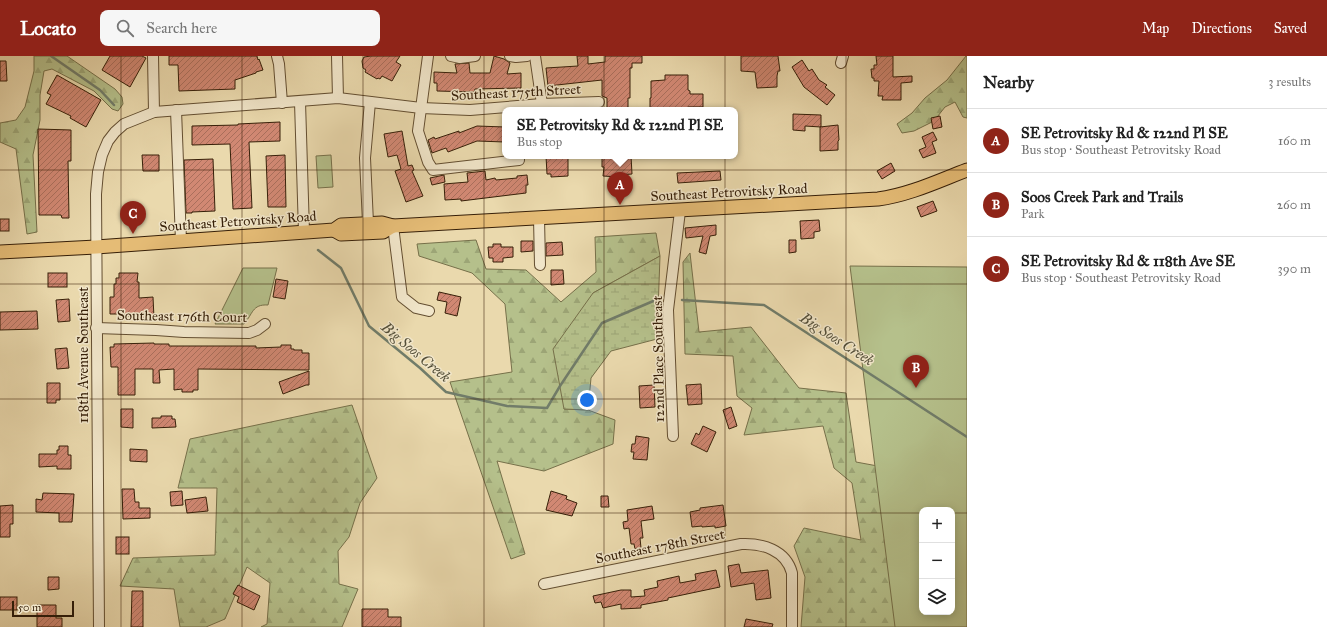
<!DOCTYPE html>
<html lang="en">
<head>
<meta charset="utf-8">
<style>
  :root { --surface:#fff; --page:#f6f6f6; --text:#222; --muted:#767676; --line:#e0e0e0; --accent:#8f2418 }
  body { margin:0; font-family:"IM FELL Great Primer",serif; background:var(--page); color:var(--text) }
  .controls { position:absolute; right:12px; bottom:12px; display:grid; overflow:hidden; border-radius:8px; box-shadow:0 2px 10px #0003 }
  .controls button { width:36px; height:36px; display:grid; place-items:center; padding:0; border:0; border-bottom:1px solid var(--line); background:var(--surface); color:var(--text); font:20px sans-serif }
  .scale { position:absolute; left:12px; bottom:10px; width:62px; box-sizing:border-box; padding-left:4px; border:2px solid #361f08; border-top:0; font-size:11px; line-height:14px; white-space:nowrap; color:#361f08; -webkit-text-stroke:3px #f1e6ca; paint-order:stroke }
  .you { position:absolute; left:587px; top:344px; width:14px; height:14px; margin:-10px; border:3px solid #fff; border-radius:50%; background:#1a73e8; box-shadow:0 0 0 6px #1a73e833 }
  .badge { display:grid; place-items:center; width:26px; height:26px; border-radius:50%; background:var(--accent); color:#fff; font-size:13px; font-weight:700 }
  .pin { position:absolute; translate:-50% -33px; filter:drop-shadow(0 1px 2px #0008) }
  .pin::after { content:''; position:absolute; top:21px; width:14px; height:12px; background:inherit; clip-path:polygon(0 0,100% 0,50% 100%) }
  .popup { position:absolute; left:502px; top:51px; width:236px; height:52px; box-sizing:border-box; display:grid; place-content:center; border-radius:8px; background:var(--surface); filter:drop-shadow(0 1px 3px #0005); font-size:13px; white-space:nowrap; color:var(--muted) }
  .popup b { font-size:15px; color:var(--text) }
  .popup::after { content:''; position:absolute; left:50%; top:100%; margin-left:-8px; border:8px solid transparent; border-top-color:var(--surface) }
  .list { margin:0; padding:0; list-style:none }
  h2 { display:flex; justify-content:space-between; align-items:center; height:52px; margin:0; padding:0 16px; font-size:17px }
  h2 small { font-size:13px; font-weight:400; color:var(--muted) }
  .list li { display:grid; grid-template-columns:26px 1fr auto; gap:12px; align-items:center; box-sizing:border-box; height:64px; padding:0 16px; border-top:1px solid var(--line) }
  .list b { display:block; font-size:15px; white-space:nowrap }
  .list p { margin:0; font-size:13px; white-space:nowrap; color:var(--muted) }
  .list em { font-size:13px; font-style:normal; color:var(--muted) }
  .icon { flex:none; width:22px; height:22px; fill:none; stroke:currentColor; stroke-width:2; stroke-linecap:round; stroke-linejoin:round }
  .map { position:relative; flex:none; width:967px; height:571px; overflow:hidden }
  header { display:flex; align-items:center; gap:24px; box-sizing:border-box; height:56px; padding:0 20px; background:var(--accent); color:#fff }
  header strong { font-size:19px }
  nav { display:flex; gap:22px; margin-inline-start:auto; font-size:14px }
  .search { width:280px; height:36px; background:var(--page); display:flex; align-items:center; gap:10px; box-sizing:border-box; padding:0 14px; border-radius:8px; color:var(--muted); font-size:15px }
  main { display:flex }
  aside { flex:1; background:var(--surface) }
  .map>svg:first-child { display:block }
</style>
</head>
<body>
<header>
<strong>Locato</strong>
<div class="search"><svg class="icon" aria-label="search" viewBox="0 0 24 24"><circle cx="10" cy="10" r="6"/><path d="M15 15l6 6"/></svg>Search here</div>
<nav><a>Map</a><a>Directions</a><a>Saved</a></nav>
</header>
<main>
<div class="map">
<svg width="967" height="571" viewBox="0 0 967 571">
  <defs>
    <pattern id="forest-firs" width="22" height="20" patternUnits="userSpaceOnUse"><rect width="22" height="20" fill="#b5c08b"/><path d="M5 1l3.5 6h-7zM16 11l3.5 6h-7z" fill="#9ca576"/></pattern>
    <pattern id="wetland-marsh" width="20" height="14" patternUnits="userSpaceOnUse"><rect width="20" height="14" fill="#b5c08b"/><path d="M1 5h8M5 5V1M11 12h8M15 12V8" fill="none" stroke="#9ca576"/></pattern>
    <pattern id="building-hatch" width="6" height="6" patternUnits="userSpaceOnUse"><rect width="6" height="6" fill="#d18873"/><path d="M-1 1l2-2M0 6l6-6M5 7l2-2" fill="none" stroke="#aa6f5c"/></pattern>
  </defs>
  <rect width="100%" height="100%" fill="#ead9ad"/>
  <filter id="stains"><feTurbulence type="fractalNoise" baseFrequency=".005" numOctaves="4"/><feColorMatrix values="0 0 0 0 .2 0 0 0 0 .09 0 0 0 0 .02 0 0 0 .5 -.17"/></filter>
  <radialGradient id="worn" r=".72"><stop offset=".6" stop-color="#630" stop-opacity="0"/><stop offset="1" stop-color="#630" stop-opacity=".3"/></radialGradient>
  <!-- forest -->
  <g fill="url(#forest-firs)" stroke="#76704a">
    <polygon points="34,0 67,0 115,33 122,41 123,48 118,55 112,53 94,35 52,13 44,15 40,39 40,64 33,99 37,176 27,178 16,93 0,86 0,67 16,64 25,51 34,15"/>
    <polygon points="966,0 967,0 967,62 963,61 955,46 945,51 934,65 914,75 902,77 897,68 912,57 925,42 947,24"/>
    <polygon points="656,177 660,200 593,237 564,353 588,354 615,364 613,388 544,415 497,405 525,498 511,503 450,326 512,316 505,248 472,217 419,200 417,188 476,184 486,213 526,214 561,246 596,216 595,181"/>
    <polygon points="690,197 699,276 751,271 799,332 846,337 856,406 910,416 922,454 922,556 952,556 957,571 801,571 805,521 794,490 804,472 861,484 852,427 834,412 823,370 744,379 752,352 737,340 733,300 685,298 683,206"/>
    <polygon points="352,349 377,422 360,447 349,481 338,495 339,528 358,533 342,571 261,571 267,568 270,527 247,511 225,563 206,571 180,571 174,533 120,530 133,502 215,499 217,432 178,432 190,383"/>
  </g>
  <!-- wetland -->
  <polygon fill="url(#wetland-marsh)" stroke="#76704a" points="660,200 657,283 611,295 591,322 588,354 564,353 553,293 593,237"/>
  <!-- green -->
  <g fill="#b5c08b" stroke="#76704a" fill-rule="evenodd">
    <polygon points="331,99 333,131 318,132 316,100"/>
    <path d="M850,210L967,211V571H895ZM922,454H952V556H922Z"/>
    <path d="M243,212H277L268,249C252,248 253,258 244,268H215Z"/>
  </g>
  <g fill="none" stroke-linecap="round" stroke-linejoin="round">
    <!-- stream -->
    <g stroke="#717c69" stroke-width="2.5">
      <polyline points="51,0 100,34 114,49"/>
      <polyline points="318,194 341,212 369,270 420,312 446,336 507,350 547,352 560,330 602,267 658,243"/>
      <polyline points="682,244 764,249 967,381"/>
    </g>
  </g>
  <!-- building -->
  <g fill="url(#building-hatch)" stroke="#361f08">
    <polygon points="110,0 142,0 146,2 130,31 102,14"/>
    <polygon points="169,0 257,0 258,4 259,3 263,14 256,16 256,17 235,24 235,33 179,35 178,9 169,9"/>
    <polygon points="371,0 400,0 396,6 401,9 392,25 382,20 380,23 378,22 377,23 365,16 366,14 363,12 362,5 364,1"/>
    <polygon points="494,0 504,3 510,7 507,18 521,17 521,32 475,33 474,36 437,35 437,27 434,27 434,16 457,17 455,8 469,7 470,17 490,17"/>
    <polygon points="577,0 588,0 588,8 605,6 605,0 642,0 642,7 632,7 632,12 630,12 630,42 628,42 628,54 607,54 607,42 602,40 602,24 548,30 546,12 578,10"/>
    <polygon points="741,0 778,0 780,15 778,15 777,20 777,31 757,32 755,16 741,15"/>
    <polygon points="876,0 893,0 893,21 912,20 912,26 901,27 901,44 882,44 883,40 878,40 879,25 874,25 874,22 872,22 871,13 874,13 874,9 877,9"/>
    <polygon points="802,4 809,15 812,13 819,24 827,29 825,31 835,39 827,49 804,31 792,11"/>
    <polygon points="0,5 6,5 7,25 0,25"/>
    <polygon points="57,19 101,44 86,71 70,62 71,60 46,48 51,39 47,37"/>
    <polygon points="665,19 688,19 688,34 690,35 690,38 703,38 703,51 688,51 688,54 650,54 650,42 651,42 651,25 665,24"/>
    <polygon points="793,58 821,59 821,71 805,70 805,75 793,74"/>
    <polygon points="940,60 942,71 933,73 931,62"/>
    <polygon points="280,66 280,85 249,86 252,152 233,153 230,88 192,89 192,70 238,69 238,68"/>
    <polygon points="838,69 839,84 838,85 838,94 820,95 820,71"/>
    <polygon points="477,70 505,71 505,86 477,85 448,96 446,92 432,97 428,84 434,81 435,83 459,75 459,77"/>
    <polygon points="38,73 71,74 71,105 68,105 69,162 62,162 61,159 39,159"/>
    <polygon points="402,75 408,110 412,109 414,114 412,115 423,140 406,146 395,115 401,113 397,99 388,101 384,78"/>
    <polygon points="933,76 937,84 932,86 936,97 923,102 919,94 926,91 922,81"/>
    <polygon points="142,99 159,99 159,115 143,115"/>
    <polygon points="285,99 286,151 268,151 266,100"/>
    <polygon points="546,100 568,100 568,120 551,121 551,118 547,118"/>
    <polygon points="602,100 631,100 632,118 619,119 619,121 603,120 604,111 602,111"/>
    <polygon points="213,103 215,155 192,156 192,157 186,157 184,104"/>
    <polygon points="891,107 895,115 882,123 877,115"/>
    <polygon points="485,115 486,124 495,122 496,124 517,122 517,120 527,119 528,129 526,129 526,137 461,145 461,143 445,144 444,128 468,126 467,117"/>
    <polygon points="720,115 721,124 678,127 677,117"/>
    <polygon points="444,119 445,126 432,129 430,122"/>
    <polygon points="933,145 937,155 921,161 917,151"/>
    <rect x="0" y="163" width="9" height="12"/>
    <polygon points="819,164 820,175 814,176 814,182 801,183 800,165"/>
    <polygon points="716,169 716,179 710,180 706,198 699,196 703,180 686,182 685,172"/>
    <polygon points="789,184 796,184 796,196 789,197"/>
    <polygon points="521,185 533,185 533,195 521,196"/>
    <polygon points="562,186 563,199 546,200 546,187"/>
    <polygon points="493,188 501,188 501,191 513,191 513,201 503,202 503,206 493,206 493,202 489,202 488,191 493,191"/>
    <polygon points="551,214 563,214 564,228 551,229"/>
    <rect x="48" y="217" width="19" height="14"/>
    <polygon points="119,217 138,217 137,226 139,226 139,242 153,241 154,262 133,262 133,260 125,260 125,258 110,258 110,241 114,241 114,228 116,228 116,222 119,222"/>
    <polygon points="276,223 288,225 285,243 273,241"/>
    <polygon points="439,236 461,241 457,260 445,257 447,246 437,244"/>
    <polygon points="69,243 70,265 58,266 56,244"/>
    <polygon points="37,255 38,273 0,274 0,256"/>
    <polygon points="154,287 154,288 169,288 169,290 256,290 256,292 281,291 281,289 291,289 291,293 294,293 294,294 302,294 302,297 309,297 309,314 198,313 198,334 193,334 193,336 182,336 182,333 174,334 174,313 159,314 160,327 153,327 153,313 135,313 135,339 118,339 118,311 111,311 110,291 114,291 114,288"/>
    <polygon points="66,292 67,292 69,312 57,313 55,293"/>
    <polygon points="309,315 309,329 306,329 283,338 279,326"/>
    <polygon points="47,327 60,327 60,344 56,344 56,347 47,347"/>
    <polygon points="701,328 702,348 688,349 686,329"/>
    <polygon points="654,329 655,351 640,352 639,330"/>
    <polygon points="731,351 737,370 729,373 723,354"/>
    <polygon points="121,353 133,353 133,372 121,371"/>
    <polygon points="161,360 172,360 172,363 175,363 176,371 152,372 152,362 161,362"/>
    <polygon points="703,370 716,376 707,396 691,388 696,377 699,379"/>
    <polygon points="636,380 649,382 647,404 633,403 634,396 631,396 632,388 635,388"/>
    <polygon points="59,390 68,390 68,399 71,399 71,413 57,413 57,410 39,411 39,398 57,398 57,394 59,394"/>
    <polygon points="130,393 147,394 147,406 130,405"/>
    <polygon points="122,433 134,433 135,446 139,446 139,452 150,452 150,462 123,463"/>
    <polygon points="182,435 183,449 171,450 170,436"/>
    <polygon points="551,435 567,440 566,443 577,447 572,460 546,454"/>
    <polygon points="43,437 74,438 72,466 59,466 59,457 36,456 36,443 42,444"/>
    <polygon points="601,440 608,440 609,451 601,451"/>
    <polygon points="206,441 208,455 187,457 185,444"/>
    <polygon points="13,449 13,468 10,468 10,481 0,481 0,450"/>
    <polygon points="723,449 726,470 715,472 715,470 702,471 702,470 692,471 690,456 700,454 700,452"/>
    <polygon points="652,450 654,463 641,465 643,482 640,482 641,492 635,493 634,488 631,488 629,472 624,473 623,466 628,465 627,454"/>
    <rect x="116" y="481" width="13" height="17"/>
    <polygon points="739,508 741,517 768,514 771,542 756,544 754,527 731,531 728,510"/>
    <polygon points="716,514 720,531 668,542 668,544 641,549 641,552 621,553 621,548 603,552 601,546 595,547 593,540 621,534 631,534 631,541 645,540 644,534 658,531 657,525 679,520 680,527 696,524 695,518"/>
    <polygon points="48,521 59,521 59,533 48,534"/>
    <polygon points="238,529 260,540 254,554 237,546 239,541 233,538"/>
    <polygon points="132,535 143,535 143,571 131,571"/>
    <rect x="0" y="541" width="17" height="13"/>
    <polygon points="37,549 56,549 56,562 62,562 62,571 37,571"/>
    <polygon points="362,553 388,553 388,561 401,561 401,571 362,571"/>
    <polygon points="746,563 773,568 772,571 744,571"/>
  </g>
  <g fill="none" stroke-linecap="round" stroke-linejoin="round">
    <defs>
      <g id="minor">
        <polyline points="153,0 154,56"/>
        <polyline points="277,0 279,8 282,47"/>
        <polyline points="337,0 338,42"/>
        <polyline points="428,0 418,75 428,106 433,114 519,104 519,100"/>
        <polyline points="451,0 460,2 475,0"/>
        <polyline points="510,0 516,1 527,0"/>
        <polyline points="535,0 542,48"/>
        <polyline points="841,7 843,0"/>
        <polyline points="300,46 304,176"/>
        <polyline points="176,54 181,185"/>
        <polyline points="539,162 540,209"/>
        <polyline points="368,167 365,102 370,46"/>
        <polyline points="393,170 402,241 416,252 429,255"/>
        <polyline points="96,272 156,274 184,276 249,277 257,274 265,268"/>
        <polyline points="673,380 668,254 680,155"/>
        <path d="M544,528L741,488C762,487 786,494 792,517V571"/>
        <polyline points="99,571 96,138 98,116 102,99 108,85 115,76 124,68 154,56 338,42 421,52 470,54 542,48 599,46"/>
      </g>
      <g id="major">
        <polyline points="334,174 341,178 383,176 393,170"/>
        <path d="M0,196L96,191L334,174L341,169L382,167L393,170L878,143C909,139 938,125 967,114"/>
      </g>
    </defs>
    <!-- minor casing -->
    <use href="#minor" stroke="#634e31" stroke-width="12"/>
    <!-- major casing -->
    <use href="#major" stroke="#361f08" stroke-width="15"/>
    <!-- minor -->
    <use href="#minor" stroke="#f1e6ca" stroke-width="10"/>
    <!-- major -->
    <use href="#major" stroke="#e5bc76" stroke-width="13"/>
  </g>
  <!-- grid -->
  <path fill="none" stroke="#361f08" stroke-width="1" stroke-opacity="0.55" d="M121,0V571M242,0V571M363,0V571M484,0V571M604,0V571M725,0V571M846,0V571M0,114H967M0,228H967M0,343H967M0,457H922M952,457H967"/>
  <g text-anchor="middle" stroke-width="3" stroke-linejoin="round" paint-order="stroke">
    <!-- street labels -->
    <g font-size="14" fill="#361f08" stroke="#f1e6ca">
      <text transform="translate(516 36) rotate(-3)" y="5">Southeast 175th Street</text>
      <text transform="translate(729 136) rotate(-3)" y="5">Southeast Petrovitsky Road</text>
      <text transform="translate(238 165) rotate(-4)" y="5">Southeast Petrovitsky Road</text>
      <text transform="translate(182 260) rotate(1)" y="5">Southeast 176th Court</text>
      <text transform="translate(83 299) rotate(-90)" y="5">118th Avenue Southeast</text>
      <text transform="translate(658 303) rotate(-91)" y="5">122nd Place Southeast</text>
      <text transform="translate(660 490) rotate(-11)" y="5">Southeast 178th Street</text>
    </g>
    <!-- water labels -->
    <g font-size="15" font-style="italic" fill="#534e38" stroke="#f1e6ca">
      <text transform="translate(837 283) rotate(33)" y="5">Big Soos Creek</text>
      <text transform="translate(416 296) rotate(40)" y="5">Big Soos Creek</text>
    </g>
  </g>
  <rect width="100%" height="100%" filter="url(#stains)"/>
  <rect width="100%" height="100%" fill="url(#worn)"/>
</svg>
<div class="controls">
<button>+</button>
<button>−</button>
<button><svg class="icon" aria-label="layers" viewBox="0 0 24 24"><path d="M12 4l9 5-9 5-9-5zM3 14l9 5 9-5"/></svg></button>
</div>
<div class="scale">50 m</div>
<div class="you"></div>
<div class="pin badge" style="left:620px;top:149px">A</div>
<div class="popup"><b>SE Petrovitsky Rd &amp; 122nd Pl SE</b>Bus stop</div>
<div class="pin badge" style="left:916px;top:332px">B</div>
<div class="pin badge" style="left:133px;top:178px">C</div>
</div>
<aside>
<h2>Nearby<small>3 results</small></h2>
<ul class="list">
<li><span class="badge">A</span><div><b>SE Petrovitsky Rd &amp; 122nd Pl SE</b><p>Bus stop · Southeast Petrovitsky Road</p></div><em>160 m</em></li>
<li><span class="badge">B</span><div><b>Soos Creek Park and Trails</b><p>Park</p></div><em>260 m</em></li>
<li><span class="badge">C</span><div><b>SE Petrovitsky Rd &amp; 118th Ave SE</b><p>Bus stop · Southeast Petrovitsky Road</p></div><em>390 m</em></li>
</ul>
</aside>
</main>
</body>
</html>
